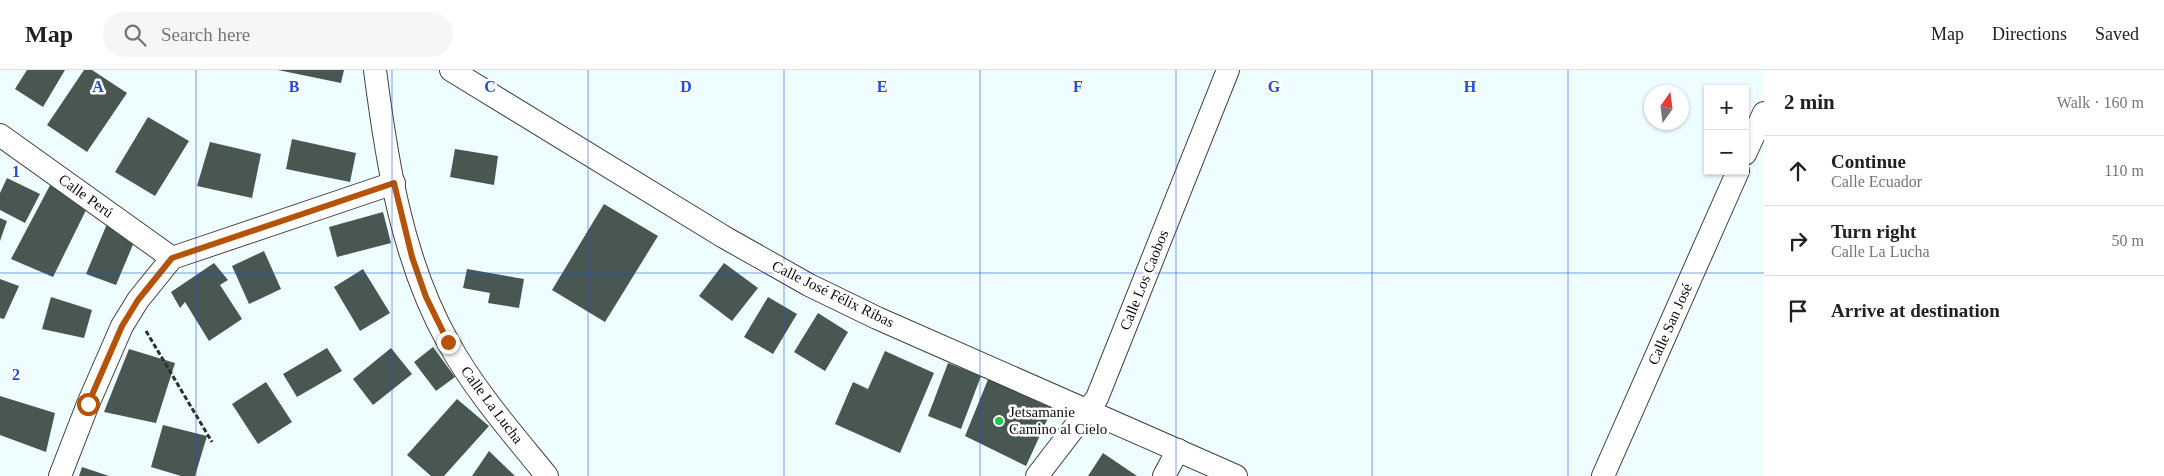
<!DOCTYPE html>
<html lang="en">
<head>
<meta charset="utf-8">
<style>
  :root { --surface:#fff; --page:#f6f6f6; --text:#202124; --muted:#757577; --line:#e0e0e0 }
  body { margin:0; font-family:"Times New Roman",serif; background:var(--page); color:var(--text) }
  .controls { position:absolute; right:15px; top:15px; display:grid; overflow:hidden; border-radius:0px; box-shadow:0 1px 4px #0004 }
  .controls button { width:45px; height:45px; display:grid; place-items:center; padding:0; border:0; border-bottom:1px solid var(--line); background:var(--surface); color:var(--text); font:25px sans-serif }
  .compass { position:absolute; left:1644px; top:15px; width:45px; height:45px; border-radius:50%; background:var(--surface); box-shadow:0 1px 4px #0004; rotate:14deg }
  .stop { position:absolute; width:15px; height:15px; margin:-11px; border:4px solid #b45309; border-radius:50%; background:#fff }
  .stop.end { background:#b45309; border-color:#fff; box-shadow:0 1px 5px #0008 }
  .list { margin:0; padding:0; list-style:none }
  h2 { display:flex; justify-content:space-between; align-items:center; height:65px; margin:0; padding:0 20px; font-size:21px }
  h2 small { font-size:16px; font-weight:400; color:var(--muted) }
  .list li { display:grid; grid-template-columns:32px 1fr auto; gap:15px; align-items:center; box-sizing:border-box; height:70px; padding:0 20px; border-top:1px solid var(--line) }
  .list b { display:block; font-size:19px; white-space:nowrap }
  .list p { margin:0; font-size:16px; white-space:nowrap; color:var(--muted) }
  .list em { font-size:16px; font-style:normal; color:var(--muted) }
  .icon { flex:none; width:28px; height:28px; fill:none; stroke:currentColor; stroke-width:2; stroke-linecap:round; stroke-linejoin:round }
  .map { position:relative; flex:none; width:1764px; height:406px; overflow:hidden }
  header { display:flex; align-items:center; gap:30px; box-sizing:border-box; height:70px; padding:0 25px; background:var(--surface); border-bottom:1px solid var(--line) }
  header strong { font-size:24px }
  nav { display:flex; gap:28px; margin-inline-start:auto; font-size:18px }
  .search { width:350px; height:45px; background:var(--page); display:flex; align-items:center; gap:12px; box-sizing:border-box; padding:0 18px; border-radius:28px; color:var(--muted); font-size:19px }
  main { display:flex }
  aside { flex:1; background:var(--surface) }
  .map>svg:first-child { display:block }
</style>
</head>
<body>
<header>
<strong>Map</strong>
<div class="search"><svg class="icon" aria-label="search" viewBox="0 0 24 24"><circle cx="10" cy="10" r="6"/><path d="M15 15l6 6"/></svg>Search here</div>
<nav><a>Map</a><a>Directions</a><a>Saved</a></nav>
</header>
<main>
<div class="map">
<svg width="1764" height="406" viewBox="0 0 1764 406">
  <rect width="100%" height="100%" fill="#eefdff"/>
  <!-- building -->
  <g fill="#495752">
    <polygon points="27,0 65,0 43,37 15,19"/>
    <polygon points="84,0 92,0 127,23 87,82 47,55"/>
    <polygon points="278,0 344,0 341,13"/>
    <polygon points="148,47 189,71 155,126 115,102"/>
    <polygon points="292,69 356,83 350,112 286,99"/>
    <polygon points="210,72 261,84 252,128 197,116"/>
    <polygon points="455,79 498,86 494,115 450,107"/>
    <polygon points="56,104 92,128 53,207 11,189"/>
    <polygon points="7,108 40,124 25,153 0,140 0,123"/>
    <polygon points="604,134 658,166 605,252 552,220"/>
    <polygon points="383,142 391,173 337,187 329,157"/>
    <polygon points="0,148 7,151 0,171"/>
    <polygon points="109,149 137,165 116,215 86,204"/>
    <polygon points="264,181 281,219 249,234 232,196"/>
    <polygon points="214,193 228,210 220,215 242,249 209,271 185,232 180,238 171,222"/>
    <polygon points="724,193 758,218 732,251 699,226"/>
    <polygon points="363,199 390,243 360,261 334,217"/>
    <polygon points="467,199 524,209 519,238 488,233 490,223 463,218"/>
    <polygon points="0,209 19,216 4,249 0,248"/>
    <polygon points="51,227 92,240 84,268 42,259"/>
    <polygon points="768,227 797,244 773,284 744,267"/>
    <polygon points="818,243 848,262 825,301 794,282"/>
    <polygon points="433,277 455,307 436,321 414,292"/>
    <polygon points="327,278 342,301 297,327 283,304"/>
    <polygon points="391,278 412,304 373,335 353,309"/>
    <polygon points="129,279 175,293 156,353 104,342"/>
    <polygon points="885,281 934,303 900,383 835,354 853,312 868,319"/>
    <polygon points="948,293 981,306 961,359 928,346"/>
    <polygon points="989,307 1053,337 1026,396 965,366"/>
    <polygon points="266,312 292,352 258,374 232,334"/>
    <polygon points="0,326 55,343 46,382 0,365"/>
    <polygon points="457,329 489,356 444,406 431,406 407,385"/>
    <polygon points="163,355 207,366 195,406 181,406 151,397"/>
    <polygon points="489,381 515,406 472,406"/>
    <polygon points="1103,383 1137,406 1088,406"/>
    <polygon points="82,397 109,406 79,406"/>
  </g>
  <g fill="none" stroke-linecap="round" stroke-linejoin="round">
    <defs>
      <g id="minor">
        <path d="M375,0C387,93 402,190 448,272C475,321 512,363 547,406"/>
        <polyline points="451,0 724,167 809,215 877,248 1236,406"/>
        <polyline points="0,65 172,188"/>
        <polyline points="1745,84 1764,43"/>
        <polyline points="60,406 88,334 122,256 138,230 172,188 394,113"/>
        <polyline points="1037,406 1097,328 1228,0"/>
        <polyline points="1164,406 1178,380"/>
        <polyline points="1603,406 1738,101"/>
      </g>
    </defs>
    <!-- minor casing -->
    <use href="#minor" stroke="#404040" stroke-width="24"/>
    <!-- path -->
    <polyline stroke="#2f2f2f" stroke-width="3" stroke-dasharray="5 2.5" stroke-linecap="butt" points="146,261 212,372"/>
    <!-- minor -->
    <use href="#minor" stroke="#fff" stroke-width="22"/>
  </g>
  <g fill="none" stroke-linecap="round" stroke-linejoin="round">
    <!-- route -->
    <polyline stroke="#b45309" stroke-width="6" points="88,334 122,256 138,230 172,188 394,113 412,187 426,227 448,272"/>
  </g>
  <!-- grid -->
  <path fill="none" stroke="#1d4ed8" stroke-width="1" stroke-opacity="0.55" d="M196,0V406M392,0V406M588,0V406M784,0V406M980,0V406M1176,0V406M1372,0V406M1568,0V406M0,203H1764"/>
  <!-- markers -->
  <circle fill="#1cc647" stroke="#fff" stroke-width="2" cx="999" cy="351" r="5"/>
  <g text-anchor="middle" stroke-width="5" stroke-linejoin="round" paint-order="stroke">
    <!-- street labels -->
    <g font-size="15" fill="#0d0d0d" stroke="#fff">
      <text transform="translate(86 126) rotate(36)" y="5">Calle Perú</text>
      <text transform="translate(1144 210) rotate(-68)" y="5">Calle Los Caobos</text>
      <text transform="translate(833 224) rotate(26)" y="5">Calle José Félix Ribas</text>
      <text transform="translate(1670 254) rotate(-66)" y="5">Calle San José</text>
      <text transform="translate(492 335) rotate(53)" y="5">Calle La Lucha</text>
    </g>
    <!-- poi labels -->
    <g font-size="15" fill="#0d0d0d" stroke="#fff" text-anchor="start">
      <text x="1009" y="347">Jetsamanie<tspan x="1009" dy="17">Camino al Cielo</tspan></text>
    </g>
  </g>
  <g font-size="16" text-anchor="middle" font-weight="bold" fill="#1d4ed8" stroke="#fff" stroke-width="5" stroke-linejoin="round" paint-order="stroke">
    <text x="98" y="22">A</text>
    <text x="294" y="22">B</text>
    <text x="490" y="22">C</text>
    <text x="686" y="22">D</text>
    <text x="882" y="22">E</text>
    <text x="1078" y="22">F</text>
    <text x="1274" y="22">G</text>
    <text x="1470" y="22">H</text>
    <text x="16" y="107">1</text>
    <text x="16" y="310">2</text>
  </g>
</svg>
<div class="controls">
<button>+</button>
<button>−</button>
</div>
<svg class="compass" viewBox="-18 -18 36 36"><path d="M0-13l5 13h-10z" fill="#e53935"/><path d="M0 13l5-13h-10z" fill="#757577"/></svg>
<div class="stop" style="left:88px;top:334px"></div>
<div class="stop end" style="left:448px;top:272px"></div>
</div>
<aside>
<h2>2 min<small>Walk · 160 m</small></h2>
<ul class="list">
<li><svg class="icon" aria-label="ahead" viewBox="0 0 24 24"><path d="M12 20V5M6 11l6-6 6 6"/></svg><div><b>Continue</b><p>Calle Ecuador</p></div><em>110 m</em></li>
<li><svg class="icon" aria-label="right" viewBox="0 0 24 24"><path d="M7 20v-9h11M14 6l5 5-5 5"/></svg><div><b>Turn right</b><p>Calle La Lucha</p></div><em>50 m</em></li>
<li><svg class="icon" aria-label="arrive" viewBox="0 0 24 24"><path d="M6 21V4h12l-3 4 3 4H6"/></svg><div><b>Arrive at destination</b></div></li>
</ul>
</aside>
</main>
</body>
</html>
